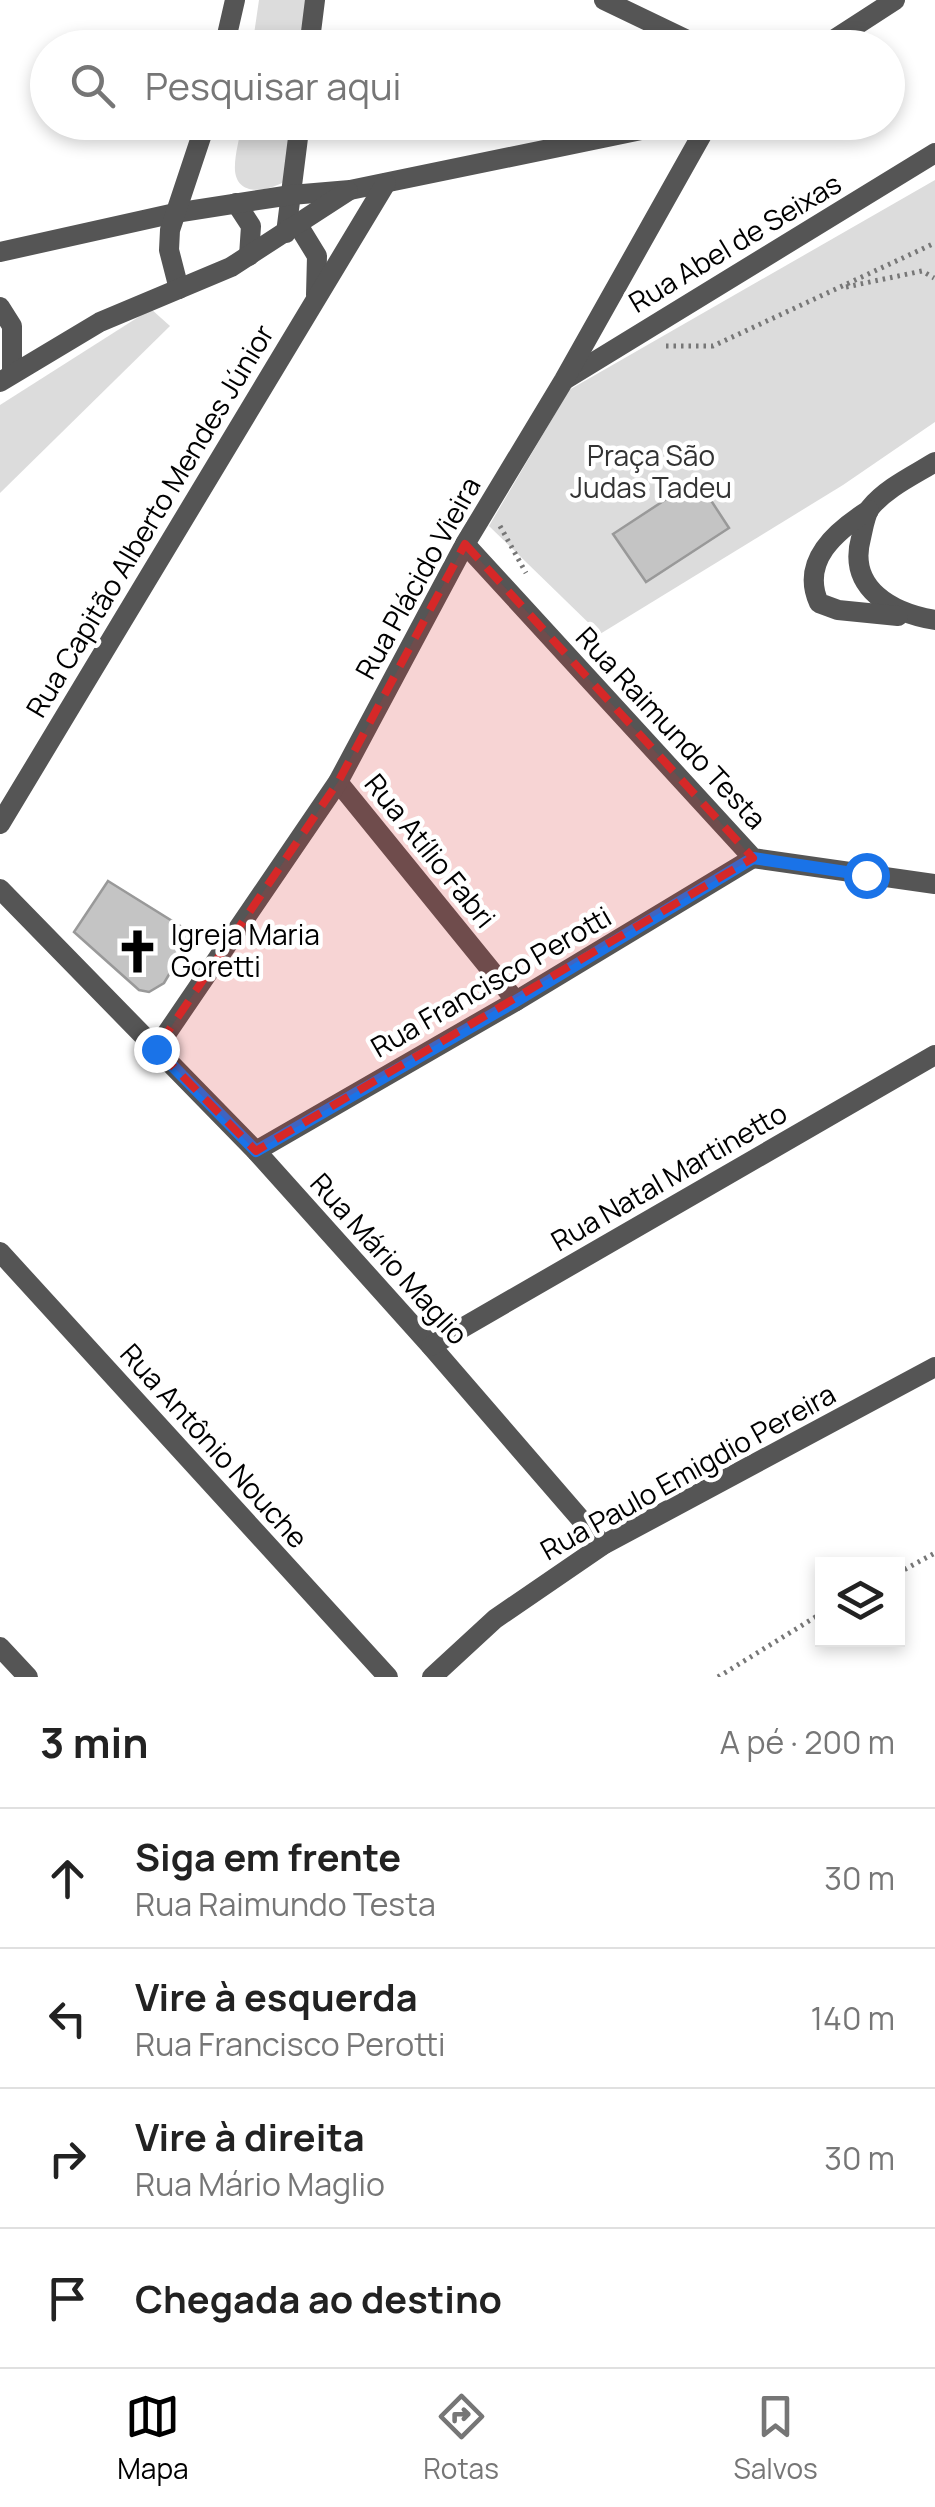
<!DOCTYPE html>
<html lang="pt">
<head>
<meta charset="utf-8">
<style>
  :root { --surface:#fff; --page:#f6f6f6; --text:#222; --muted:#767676; --line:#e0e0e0; --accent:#000 }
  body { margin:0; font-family:Manrope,sans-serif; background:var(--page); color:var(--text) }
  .controls { position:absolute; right:30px; bottom:30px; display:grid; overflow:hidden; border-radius:0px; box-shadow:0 5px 15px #0003 }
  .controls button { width:90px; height:90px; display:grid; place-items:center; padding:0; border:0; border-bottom:2px solid var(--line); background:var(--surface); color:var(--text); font:50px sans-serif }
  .stop { position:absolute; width:30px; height:30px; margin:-22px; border:8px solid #1a73e8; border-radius:50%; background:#fff }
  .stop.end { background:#1a73e8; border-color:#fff; box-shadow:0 2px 10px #0008 }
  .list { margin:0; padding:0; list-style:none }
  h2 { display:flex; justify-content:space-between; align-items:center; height:130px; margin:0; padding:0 40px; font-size:42px }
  h2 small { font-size:32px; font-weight:400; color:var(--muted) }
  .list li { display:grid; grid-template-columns:65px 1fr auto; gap:30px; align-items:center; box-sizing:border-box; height:140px; padding:0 40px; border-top:2px solid var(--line) }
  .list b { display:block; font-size:38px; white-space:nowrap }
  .list p { margin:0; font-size:32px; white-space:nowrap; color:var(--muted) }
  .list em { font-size:32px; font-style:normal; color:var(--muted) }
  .icon { flex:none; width:55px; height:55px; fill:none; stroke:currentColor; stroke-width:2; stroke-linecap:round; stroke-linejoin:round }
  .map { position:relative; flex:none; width:935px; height:1677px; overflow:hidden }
  .search { position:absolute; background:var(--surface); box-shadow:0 5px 15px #0003; left:30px; right:30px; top:30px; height:110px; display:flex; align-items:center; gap:25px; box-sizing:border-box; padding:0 35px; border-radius:55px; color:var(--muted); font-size:38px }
  .sheet { height:690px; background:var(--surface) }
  nav { display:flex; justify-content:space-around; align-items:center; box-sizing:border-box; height:140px; border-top:2px solid var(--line); background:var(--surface); font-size:28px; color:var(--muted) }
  nav a { display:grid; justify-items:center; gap:5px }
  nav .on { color:var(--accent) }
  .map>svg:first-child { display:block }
</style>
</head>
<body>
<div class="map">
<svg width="935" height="1677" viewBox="0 0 935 1677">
  <rect width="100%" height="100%" fill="#fff"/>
  <!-- green -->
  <g fill="#dcdcdc">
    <polygon points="259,0 310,0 304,47 252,48"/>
    <path d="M242,123H294L287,180C272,190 238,199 235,171C234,156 240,137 242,123Z"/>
    <polygon points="935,180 935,422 843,485 600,634 489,526 569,390"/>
    <polygon points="151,309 170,326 0,493 0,405"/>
  </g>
  <!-- building -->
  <g fill="#c4c4c4" stroke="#999" stroke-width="2.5">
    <polygon points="697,479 729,528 646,582 613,534"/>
    <polygon points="108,881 193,934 164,983 149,992 139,990 74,932"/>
  </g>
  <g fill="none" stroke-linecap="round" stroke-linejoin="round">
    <!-- path -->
    <g stroke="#777" stroke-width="5" stroke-dasharray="2.5 5" stroke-linecap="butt">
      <polyline points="846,287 922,271 934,278"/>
      <polyline points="666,346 713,346 935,243"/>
      <polyline points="500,526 526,573"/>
      <polyline points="898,1573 935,1553"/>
      <polyline points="718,1677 822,1613"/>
    </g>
    <!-- street -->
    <g stroke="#555" stroke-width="20">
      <polyline points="604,0 704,48"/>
      <polyline points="224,48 235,0"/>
      <polyline points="309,48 315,0"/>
      <polyline points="821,48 895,0"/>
      <polyline points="236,203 251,226 249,256"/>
      <polyline points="298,225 317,256 316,295"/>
      <polyline points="286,233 300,122"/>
      <polyline points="0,252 175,213 291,195 350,190 680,122"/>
      <polyline points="179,289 169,250 170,230 206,122"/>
      <polyline points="0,307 12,326 12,374"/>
      <polyline points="566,379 935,153"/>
      <polyline points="0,382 100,322 231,267 348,191"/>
      <path d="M935,462C914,475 886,488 870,508C865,516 863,529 861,538C847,589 893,613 935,620"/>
      <path d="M869,510C836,531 800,561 819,603L838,610L898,616"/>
      <polyline points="465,544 753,858 935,884"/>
      <polyline points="338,782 516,1001"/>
      <polyline points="0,824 386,183"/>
      <polyline points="0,889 256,1151 431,1346 603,1545"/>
      <polyline points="156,1049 338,782 465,544 564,380 709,122"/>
      <polyline points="256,1151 516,1001 753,858"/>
      <polyline points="0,1252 388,1677"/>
      <polyline points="431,1346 935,1055"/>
      <polyline points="0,1647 28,1677"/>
      <polyline points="432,1677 495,1619 603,1545 935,1367"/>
    </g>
  </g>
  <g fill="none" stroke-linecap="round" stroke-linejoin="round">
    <!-- route -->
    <polyline stroke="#1a73e8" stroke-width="12" points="156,1049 256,1151 516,1001 753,858 866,875"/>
  </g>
  <!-- marked area -->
  <path fill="#d62828" fill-opacity="0.2" stroke="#d62828" stroke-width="8" stroke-dasharray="20 12" stroke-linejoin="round" d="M465,544L753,858L256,1151L156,1049L338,782Z"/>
  <!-- icons -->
  <defs>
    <symbol id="church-bare" viewBox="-9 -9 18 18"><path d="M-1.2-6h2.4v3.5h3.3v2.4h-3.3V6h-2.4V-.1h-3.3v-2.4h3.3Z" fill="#000" stroke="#fff" stroke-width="2.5" paint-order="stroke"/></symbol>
  </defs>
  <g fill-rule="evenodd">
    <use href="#church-bare" x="106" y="920" width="63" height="63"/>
  </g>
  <g text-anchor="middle" stroke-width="9" stroke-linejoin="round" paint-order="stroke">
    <!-- street labels -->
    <g font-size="28" fill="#000" stroke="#fff">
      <text transform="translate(735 243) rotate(-31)" y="10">Rua Abel de Seixas</text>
      <text transform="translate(150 521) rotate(-59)" y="10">Rua Capitão Alberto Mendes Júnior</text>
      <text transform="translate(418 578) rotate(-61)" y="10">Rua Plácido Vieira</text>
      <text transform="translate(671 728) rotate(47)" y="10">Rua Raimundo Testa</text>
      <text transform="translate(430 851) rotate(51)" y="10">Rua Atílio Fabri</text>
      <text transform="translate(491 982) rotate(-30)" y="10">Rua Francisco Perotti</text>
      <text transform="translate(669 1177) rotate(-30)" y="10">Rua Natal Martinetto</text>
      <text transform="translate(389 1259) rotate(48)" y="10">Rua Mário Maglio</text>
      <text transform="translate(214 1446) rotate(48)" y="10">Rua Antônio Nouche</text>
      <text transform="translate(688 1472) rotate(-29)" y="10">Rua Paulo Emigdio Pereira</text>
    </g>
    <!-- park labels -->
    <g font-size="28" fill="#333" stroke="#fff">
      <text x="651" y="466">Praça São<tspan x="651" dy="32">Judas Tadeu</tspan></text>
    </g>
    <!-- poi labels -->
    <g font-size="28" fill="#000" stroke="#fff" text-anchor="start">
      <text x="171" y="945">Igreja Maria<tspan x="171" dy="32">Goretti</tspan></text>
    </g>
  </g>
</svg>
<div class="controls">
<button><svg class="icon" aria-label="layers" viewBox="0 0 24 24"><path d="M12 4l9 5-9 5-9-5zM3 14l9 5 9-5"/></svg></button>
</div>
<div class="stop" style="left:866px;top:875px"></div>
<div class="stop end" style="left:156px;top:1049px"></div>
<div class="search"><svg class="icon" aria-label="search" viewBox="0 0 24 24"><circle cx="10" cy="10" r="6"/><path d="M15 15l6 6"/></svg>Pesquisar aqui</div>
</div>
<section class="sheet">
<h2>3 min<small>A pé · 200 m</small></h2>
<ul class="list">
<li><svg class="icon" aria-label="ahead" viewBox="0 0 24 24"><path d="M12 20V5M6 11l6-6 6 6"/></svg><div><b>Siga em frente</b><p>Rua Raimundo Testa</p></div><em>30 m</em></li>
<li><svg class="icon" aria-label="left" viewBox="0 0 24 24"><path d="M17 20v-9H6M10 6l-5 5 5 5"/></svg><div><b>Vire à esquerda</b><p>Rua Francisco Perotti</p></div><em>140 m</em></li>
<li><svg class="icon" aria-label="right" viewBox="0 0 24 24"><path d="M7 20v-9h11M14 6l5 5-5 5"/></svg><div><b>Vire à direita</b><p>Rua Mário Maglio</p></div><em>30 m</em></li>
<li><svg class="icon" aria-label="arrive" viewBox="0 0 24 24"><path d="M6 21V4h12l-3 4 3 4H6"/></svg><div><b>Chegada ao destino</b></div></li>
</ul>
</section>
<nav>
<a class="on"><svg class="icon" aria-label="map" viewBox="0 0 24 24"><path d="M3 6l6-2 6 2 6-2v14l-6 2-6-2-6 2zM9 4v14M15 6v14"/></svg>Mapa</a>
<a><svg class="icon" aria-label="directions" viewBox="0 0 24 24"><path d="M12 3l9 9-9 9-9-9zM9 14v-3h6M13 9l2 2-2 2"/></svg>Rotas</a>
<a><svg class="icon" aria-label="saved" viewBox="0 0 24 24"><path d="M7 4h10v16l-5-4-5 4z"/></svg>Salvos</a>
</nav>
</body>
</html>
